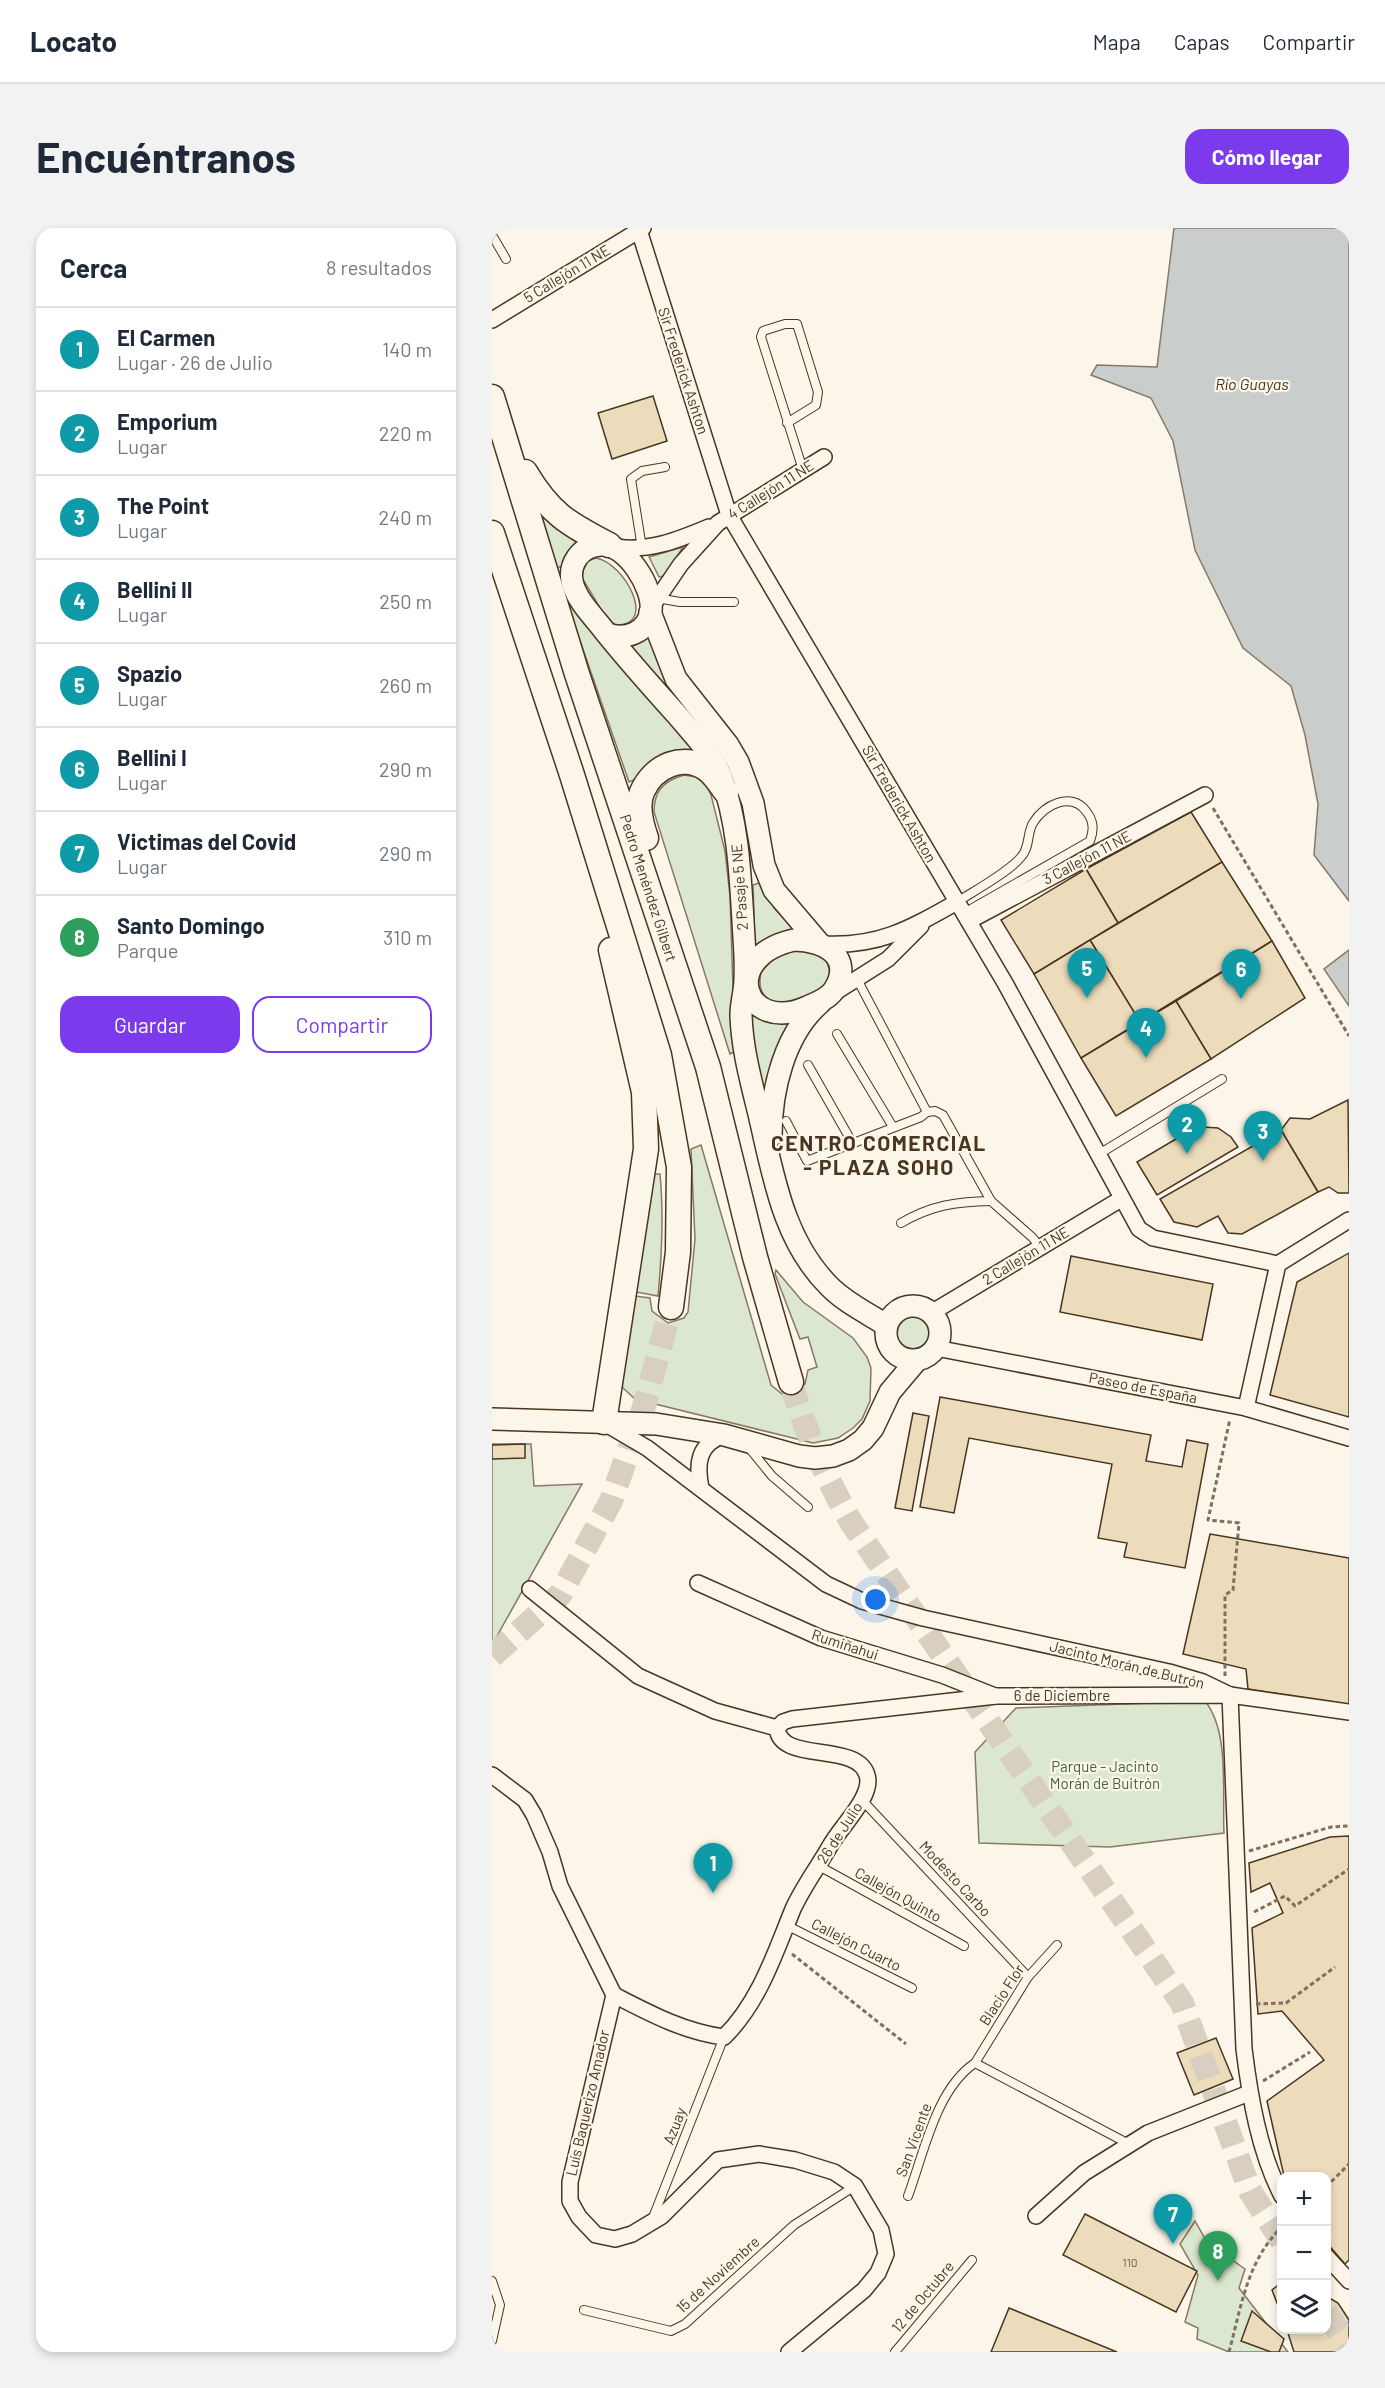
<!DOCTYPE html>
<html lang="es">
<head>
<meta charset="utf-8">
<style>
  :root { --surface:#fff; --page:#f2f2f3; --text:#1f2937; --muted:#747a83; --line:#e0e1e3; --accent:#7c3aed }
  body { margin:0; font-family:Barlow,sans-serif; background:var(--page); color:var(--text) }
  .controls { position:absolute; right:18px; bottom:18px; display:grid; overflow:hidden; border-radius:12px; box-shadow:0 3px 9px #0003 }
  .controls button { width:54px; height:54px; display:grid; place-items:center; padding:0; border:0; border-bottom:2px solid var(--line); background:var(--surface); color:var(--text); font:30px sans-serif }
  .you { position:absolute; left:384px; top:1372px; width:21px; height:21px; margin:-15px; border:4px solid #fff; border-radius:50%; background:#1a73e8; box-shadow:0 0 0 9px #1a73e833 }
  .badge { display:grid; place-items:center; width:39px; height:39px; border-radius:50%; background:var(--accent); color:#fff; font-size:20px; font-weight:700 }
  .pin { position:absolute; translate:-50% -50px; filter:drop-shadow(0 2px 3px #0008) }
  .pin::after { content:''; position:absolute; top:32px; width:21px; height:18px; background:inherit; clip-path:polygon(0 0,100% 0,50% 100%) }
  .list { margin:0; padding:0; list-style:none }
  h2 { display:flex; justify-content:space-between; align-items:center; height:78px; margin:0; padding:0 24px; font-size:26px }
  h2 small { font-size:20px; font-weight:400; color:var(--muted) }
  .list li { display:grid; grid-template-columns:39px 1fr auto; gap:18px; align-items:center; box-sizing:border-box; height:84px; padding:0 24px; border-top:2px solid var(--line) }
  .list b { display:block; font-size:22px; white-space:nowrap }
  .list p { margin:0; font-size:20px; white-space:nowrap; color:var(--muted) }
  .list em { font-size:20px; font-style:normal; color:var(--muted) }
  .actions { display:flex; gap:12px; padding:18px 24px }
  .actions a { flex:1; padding:14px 0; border:2px solid var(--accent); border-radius:18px; text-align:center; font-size:21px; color:var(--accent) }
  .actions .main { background:var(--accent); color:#fff }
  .icon { flex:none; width:33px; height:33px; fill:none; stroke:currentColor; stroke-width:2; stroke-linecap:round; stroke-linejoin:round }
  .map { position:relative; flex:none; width:857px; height:2124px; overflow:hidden; border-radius:18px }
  header { display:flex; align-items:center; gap:36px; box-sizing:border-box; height:84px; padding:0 30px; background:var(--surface); border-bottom:2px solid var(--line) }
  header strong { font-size:28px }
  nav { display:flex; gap:33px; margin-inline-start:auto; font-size:21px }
  .intro { display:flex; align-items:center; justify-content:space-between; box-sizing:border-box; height:144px; padding:0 36px }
  h1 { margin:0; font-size:42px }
  .button { padding:15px 27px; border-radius:18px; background:var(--accent); color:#fff; font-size:21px; font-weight:700 }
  main { display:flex; gap:36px; padding:0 36px }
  aside { flex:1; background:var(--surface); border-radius:18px; box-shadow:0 3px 9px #0003 }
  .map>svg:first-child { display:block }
</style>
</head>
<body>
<header>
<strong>Locato</strong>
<nav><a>Mapa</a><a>Capas</a><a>Compartir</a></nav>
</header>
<div class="intro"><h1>Encuéntranos</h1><a class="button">Cómo llegar</a></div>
<main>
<aside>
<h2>Cerca<small>8 resultados</small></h2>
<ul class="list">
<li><span class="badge" style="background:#0f9aa8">1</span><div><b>El Carmen</b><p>Lugar · 26 de Julio</p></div><em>140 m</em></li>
<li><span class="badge" style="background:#0f9aa8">2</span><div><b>Emporium</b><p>Lugar</p></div><em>220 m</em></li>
<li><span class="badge" style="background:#0f9aa8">3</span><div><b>The Point</b><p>Lugar</p></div><em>240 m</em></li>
<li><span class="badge" style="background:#0f9aa8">4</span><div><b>Bellini II</b><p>Lugar</p></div><em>250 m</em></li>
<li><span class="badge" style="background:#0f9aa8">5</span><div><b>Spazio</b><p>Lugar</p></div><em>260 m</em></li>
<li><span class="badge" style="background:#0f9aa8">6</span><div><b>Bellini I</b><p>Lugar</p></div><em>290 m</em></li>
<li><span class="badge" style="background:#0f9aa8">7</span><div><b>Victimas del Covid</b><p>Lugar</p></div><em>290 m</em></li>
<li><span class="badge" style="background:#2e9e5b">8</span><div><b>Santo Domingo</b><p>Parque</p></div><em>310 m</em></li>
</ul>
<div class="actions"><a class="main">Guardar</a><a>Compartir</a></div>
</aside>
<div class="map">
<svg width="857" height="2124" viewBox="0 0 857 2124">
  <rect width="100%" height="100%" fill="#fbf6e9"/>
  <!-- green -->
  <g fill="#dce7d0" stroke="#887966" stroke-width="1.5">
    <polygon points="53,289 97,312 74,337 64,340 50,292"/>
    <polygon points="191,319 173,348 167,349 157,329"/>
    <path d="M104,330C133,335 166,398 124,397L114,390L89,348L95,333Z"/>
    <path d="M81,378L204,524L202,526C155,514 167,544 137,554L77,381Z"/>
    <path d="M157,403C163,432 174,454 191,478L137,417Z"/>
    <path d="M192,547L204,549L214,556L219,567L233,623L238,668L243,823L238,826L162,584C162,562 172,553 192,547Z"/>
    <polygon points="267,655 283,681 303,702 268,720 263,719 261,657"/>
    <path d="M301,721L330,727C355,759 311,771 288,778C272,771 265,763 269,744L286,726Z"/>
    <polygon points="257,781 302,792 270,874"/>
    <polygon points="209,917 279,1157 290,1166 302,1167 313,1156 316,1142 325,1139 316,1109 308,1111 283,1046 284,1042 311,1074 361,1110 375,1129 379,1140 378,1173 370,1191 361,1200 346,1210 321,1215 143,1171 130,1159 129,1152 143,1068 158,1070 160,1083 176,1095 192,1090 196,1084 203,1011 199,921"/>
    <path d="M161,946H168C172,988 170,1026 166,1068L144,1064Z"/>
    <circle cx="421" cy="1105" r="16"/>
    <polygon points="0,1216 39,1216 42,1258 90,1256 0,1417"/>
    <path d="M713,1473C738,1504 730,1565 732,1605L618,1619L487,1615L483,1524L524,1480Z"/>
    <polygon points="703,1993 715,2014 753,2041 747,2060 796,2124 737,2124 705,2111 706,2100 693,2094 706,2047 688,2016"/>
  </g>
  <!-- water -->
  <g fill="#c9cecd" stroke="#887966" stroke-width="1.5">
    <polygon points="682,0 857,0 857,673 822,627 826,576 813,507 799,458 751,420 703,322 681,213 659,170 599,147 605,137 665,139"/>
    <polygon points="857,722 857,778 832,741"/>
  </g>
  <!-- building -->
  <g fill="#ecdcbc" stroke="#4a3520" stroke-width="1.5">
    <polygon points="161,168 175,213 120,231 106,185"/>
    <polygon points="699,584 730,634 626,695 594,641"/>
    <polygon points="730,634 780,713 648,794 598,712"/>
    <polygon points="594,641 626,695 542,746 509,692"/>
    <polygon points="598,712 648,794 589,830 542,746"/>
    <polygon points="780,713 813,770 719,831 684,773"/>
    <polygon points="684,773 719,831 624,888 589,830"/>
    <polygon points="856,872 857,965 846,965 837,959 826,964 789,902 798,890 818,891"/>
    <polygon points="711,899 726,900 739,909 746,919 665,967 645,934 694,905"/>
    <polygon points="789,902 826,964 750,1006 736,1005 726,988 705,999 682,994 668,971"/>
    <polygon points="857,1025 857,1189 778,1167 805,1054"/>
    <polygon points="579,1028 721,1056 710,1112 568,1084"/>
    <polygon points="448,1169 659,1207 654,1233 690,1239 695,1212 716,1216 693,1340 632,1329 635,1315 606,1310 620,1236 477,1210 462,1285 428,1279"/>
    <polygon points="421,1185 437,1188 420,1283 403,1280"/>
    <polygon points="33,1216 33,1230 0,1231 0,1217"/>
    <polygon points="718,1306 857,1330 857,1477 756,1461 754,1441 691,1426"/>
    <polygon points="857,1608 857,2032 853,2036 834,2014 834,1948 792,1948 775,1873 832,1832 790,1783 766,1786 760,1700 791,1685 778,1655 759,1664 757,1635 838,1609"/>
    <polygon points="724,1810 741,1851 702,1867 685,1825"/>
    <polygon points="593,1986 705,2043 684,2084 571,2027"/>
    <polygon points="790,2054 790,2088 780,2062"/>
    <polygon points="834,2068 846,2075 857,2092 857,2124 802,2124 795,2102 834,2102"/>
    <polygon points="517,2080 625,2124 499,2124"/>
    <polygon points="760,2083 792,2111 787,2124 779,2124 749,2113"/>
  </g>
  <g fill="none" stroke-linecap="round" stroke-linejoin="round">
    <!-- primary-tunnel -->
    <g stroke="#d8cfc1" stroke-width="24" stroke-dasharray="24 12" stroke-linecap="butt">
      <path d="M299,1154C313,1204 334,1249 359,1294L690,1775L758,1963L790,2013"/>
      <polyline points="0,1428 68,1367 119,1273 151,1182 179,1079"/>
      <polyline points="834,2084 857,2119"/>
    </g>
    <defs>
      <g id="lane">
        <polyline points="0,7 14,31"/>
        <polyline points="295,195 324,177 326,164 305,96 293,96 271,103 269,109 311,242"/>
        <polyline points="150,320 139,251 150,243 173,239"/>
        <polyline points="165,370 188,374 242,374"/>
        <path d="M465,674C482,663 517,644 529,629C538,620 535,604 541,595C552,577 579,563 594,583C602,593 602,602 598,613L472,685"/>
        <polyline points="345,806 401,899"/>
        <polyline points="316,837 361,916"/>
        <polyline points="435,884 443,883 451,887 499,973 541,1010 548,1020"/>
        <polyline points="294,893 315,933 429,889 435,884 365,751"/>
        <polyline points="607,926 730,851"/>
        <path d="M409,995C440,977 463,974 499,973"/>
        <polyline points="258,1221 280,1248 316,1279"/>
        <polyline points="370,1572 536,1749"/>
        <polyline points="327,1638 472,1718"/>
        <polyline points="296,1698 420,1760"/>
        <polyline points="483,1835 536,1749 565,1717"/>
        <path d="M416,1968C432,1925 444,1861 483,1835L637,1916"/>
        <polyline points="160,1992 232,1809"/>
        <polyline points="0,2053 8,2077 0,2113"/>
        <polyline points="92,2082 179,2103 193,2096 302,1997 363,1958"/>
        <polyline points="403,2124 480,2032"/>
      </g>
      <g id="street">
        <polyline points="147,2 237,287 513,755 647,1001 661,1010 786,1036"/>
        <polyline points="0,92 151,0"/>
        <path d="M122,319C157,324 186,312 217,299"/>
        <polyline points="159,380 189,336 226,295 332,229"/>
        <polyline points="477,693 713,567"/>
        <path d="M331,716C387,719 417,701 465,674"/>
        <polyline points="339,767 396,731 429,698"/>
        <polyline points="439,1085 629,971"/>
        <polyline points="444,1120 754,1180 857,1210"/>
        <polyline points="754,1180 786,1036 857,992"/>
        <polyline points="114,1196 155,1220 334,1356 370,1373 431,1390 677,1444 711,1454 738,1467"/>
        <path d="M209,1260C204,1236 206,1216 232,1207"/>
        <polyline points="206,1355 329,1410 450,1447 503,1468"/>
        <path d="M38,1361L146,1448L223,1483L285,1500C288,1536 365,1513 375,1547C382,1568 348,1599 338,1618C326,1639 311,1659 301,1681C283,1725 267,1775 232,1809C192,1804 157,1785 122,1767"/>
        <path d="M738,1467L752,1821C758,1869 767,1924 790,1968"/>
        <polyline points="285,1500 291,1494 300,1491 504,1468 738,1467 857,1484"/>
        <polyline points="0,1547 33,1572 42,1587 58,1624 68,1658 122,1767 78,1954 78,1973 87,1989 104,2007 123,2011 140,2006 170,1988 226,1932 267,1926 303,1932 342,1944 363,1958 389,2002 394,2026 386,2045 372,2062 297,2124"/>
        <polyline points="544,1988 592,1945 656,1905 757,1865"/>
        <polyline points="834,2028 857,2053"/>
      </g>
      <g id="secondary">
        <polyline points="158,384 184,451 236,517 246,534 261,575 272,637 282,662 327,715"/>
        <path d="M115,406C134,412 155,405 159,383C162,360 134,315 109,317C88,318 75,337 81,357C86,372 97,384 107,396C132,428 159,458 186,488C202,507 220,525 229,548C246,595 248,643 251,693C252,712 254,732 253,751C253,763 249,775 249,787C250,821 259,853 267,886C281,946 291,1013 338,1059C354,1075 375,1085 394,1097"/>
        <path d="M302,712C332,712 363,729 342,762C336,771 325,775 315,779C252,807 226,729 302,712Z"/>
        <path d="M279,908C279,863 292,806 328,775"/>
        <circle cx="421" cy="1105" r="27"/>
        <polyline points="0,1191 164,1196 232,1207 307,1228 323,1230 341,1228 357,1222 371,1212 381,1200 398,1164 425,1132"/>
      </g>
      <g id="primary">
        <polyline points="0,169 85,446 216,839 263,1029 299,1154"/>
        <path d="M33,244C58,286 75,295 117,317"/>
        <polyline points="0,305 80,547 167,827 187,939 186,1024 179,1079"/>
        <path d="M154,610C149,596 144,579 150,564C161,538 192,524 216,542C223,548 229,557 234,564"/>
        <polyline points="112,1194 154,921 152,864 119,722"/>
      </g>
    </defs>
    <!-- lane casing -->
    <use href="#lane" stroke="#4a3520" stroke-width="10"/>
    <!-- street casing -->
    <use href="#street" stroke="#4a3520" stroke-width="18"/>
    <!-- secondary casing -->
    <use href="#secondary" stroke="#4a3520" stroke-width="24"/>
    <!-- primary casing -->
    <use href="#primary" stroke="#4a3520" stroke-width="27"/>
    <!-- path -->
    <g stroke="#7f6f5c" stroke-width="3" stroke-dasharray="4.5 3" stroke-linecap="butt">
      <polyline points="721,580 857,808"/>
      <polyline points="733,1448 733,1367 741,1362 747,1295 716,1292 738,1191"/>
      <polyline points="757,1623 839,1599 857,1598"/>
      <polyline points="762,1684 793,1668 803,1678 857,1641"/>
      <polyline points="300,1726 414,1816"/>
      <polyline points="764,1776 794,1775 843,1739"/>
      <polyline points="771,1853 818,1824"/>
      <polyline points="834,1959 857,1936"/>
      <path d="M737,2124C749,2080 755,2032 790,1999"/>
    </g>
    <!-- lane -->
    <use href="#lane" stroke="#fbf6e9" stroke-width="8"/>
    <!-- street -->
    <use href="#street" stroke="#fbf6e9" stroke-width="15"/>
    <!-- secondary -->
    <use href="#secondary" stroke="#fbf6e9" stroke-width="21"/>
    <!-- primary -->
    <use href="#primary" stroke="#fbf6e9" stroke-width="24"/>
  </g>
  <g text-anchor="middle" stroke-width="4.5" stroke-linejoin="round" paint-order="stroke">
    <!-- number labels -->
    <g font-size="12" fill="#725f47">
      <text x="638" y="2039">110</text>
    </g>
    <!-- street labels -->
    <g font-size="15" fill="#4a3520" stroke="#fbf6e9">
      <text transform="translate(75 46) rotate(-31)" y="5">5 Callejón 11 NE</text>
      <text transform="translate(191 143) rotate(72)" y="5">Sir Frederick Ashton</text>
      <text transform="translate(279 262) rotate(-32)" y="5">4 Callejón 11 NE</text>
      <text transform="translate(407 576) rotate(60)" y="5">Sir Frederick Ashton</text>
      <text transform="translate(595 630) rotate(-28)" y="5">3 Callejón 11 NE</text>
      <text transform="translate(248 659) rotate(-94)" y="5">2 Pasaje 5 NE</text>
      <text transform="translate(156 660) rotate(72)" y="5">Pedro Menéndez Gilbert</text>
      <text transform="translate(534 1028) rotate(-31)" y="5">2 Callejón 11 NE</text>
      <text transform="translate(651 1160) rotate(11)" y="5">Paseo de España</text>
      <text transform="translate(353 1417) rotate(18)" y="5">Rumiñahui</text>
      <text transform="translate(635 1437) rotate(14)" y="5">Jacinto Morán de Butrón</text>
      <text x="570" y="1473">6 de Diciembre</text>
      <text transform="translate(348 1605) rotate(-57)" y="5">26 de Julio</text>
      <text transform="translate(463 1651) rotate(47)" y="5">Modesto Carbo</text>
      <text transform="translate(406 1667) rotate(29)" y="5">Callejón Quinto</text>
      <text transform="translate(364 1717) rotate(27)" y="5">Callejón Cuarto</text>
      <text transform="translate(510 1767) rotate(-57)" y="5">Blacio Flor</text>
      <text transform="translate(96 1875) rotate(-77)" y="5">Luís Baquerizo Amador</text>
      <text transform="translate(183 1898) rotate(-69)" y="5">Azuay</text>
      <text transform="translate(422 1912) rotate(-70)" y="5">San Vicente</text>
      <text transform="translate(226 2047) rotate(-42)" y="5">15 de Noviembre</text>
      <text transform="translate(431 2069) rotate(-50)" y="5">12 de Octubre</text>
    </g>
    <!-- park labels -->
    <g font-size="15" fill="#436837" stroke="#fbf6e9">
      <text x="613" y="1544">Parque - Jacinto<tspan x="613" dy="17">Morán de Buitrón</tspan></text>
    </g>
    <!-- water labels -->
    <g font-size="16" font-style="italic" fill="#4a3520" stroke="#fbf6e9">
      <text x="760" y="162">Río Guayas</text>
    </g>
    <!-- district labels -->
    <g font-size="21" font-weight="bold" letter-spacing="1.5" fill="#4a3520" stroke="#fbf6e9">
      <text x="387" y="923">CENTRO COMERCIAL<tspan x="387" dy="24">- PLAZA SOHO</tspan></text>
    </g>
  </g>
</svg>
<div class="controls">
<button>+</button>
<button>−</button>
<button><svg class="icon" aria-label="layers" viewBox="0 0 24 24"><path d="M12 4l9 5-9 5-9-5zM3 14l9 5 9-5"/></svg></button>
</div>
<div class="you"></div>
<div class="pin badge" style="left:221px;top:1665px;background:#0f9aa8">1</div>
<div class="pin badge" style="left:695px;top:926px;background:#0f9aa8">2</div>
<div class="pin badge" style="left:771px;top:933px;background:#0f9aa8">3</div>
<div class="pin badge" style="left:654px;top:830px;background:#0f9aa8">4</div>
<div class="pin badge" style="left:595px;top:770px;background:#0f9aa8">5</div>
<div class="pin badge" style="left:749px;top:771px;background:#0f9aa8">6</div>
<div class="pin badge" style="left:681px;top:2016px;background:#0f9aa8">7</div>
<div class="pin badge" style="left:726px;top:2053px;background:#2e9e5b">8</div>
</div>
</main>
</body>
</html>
